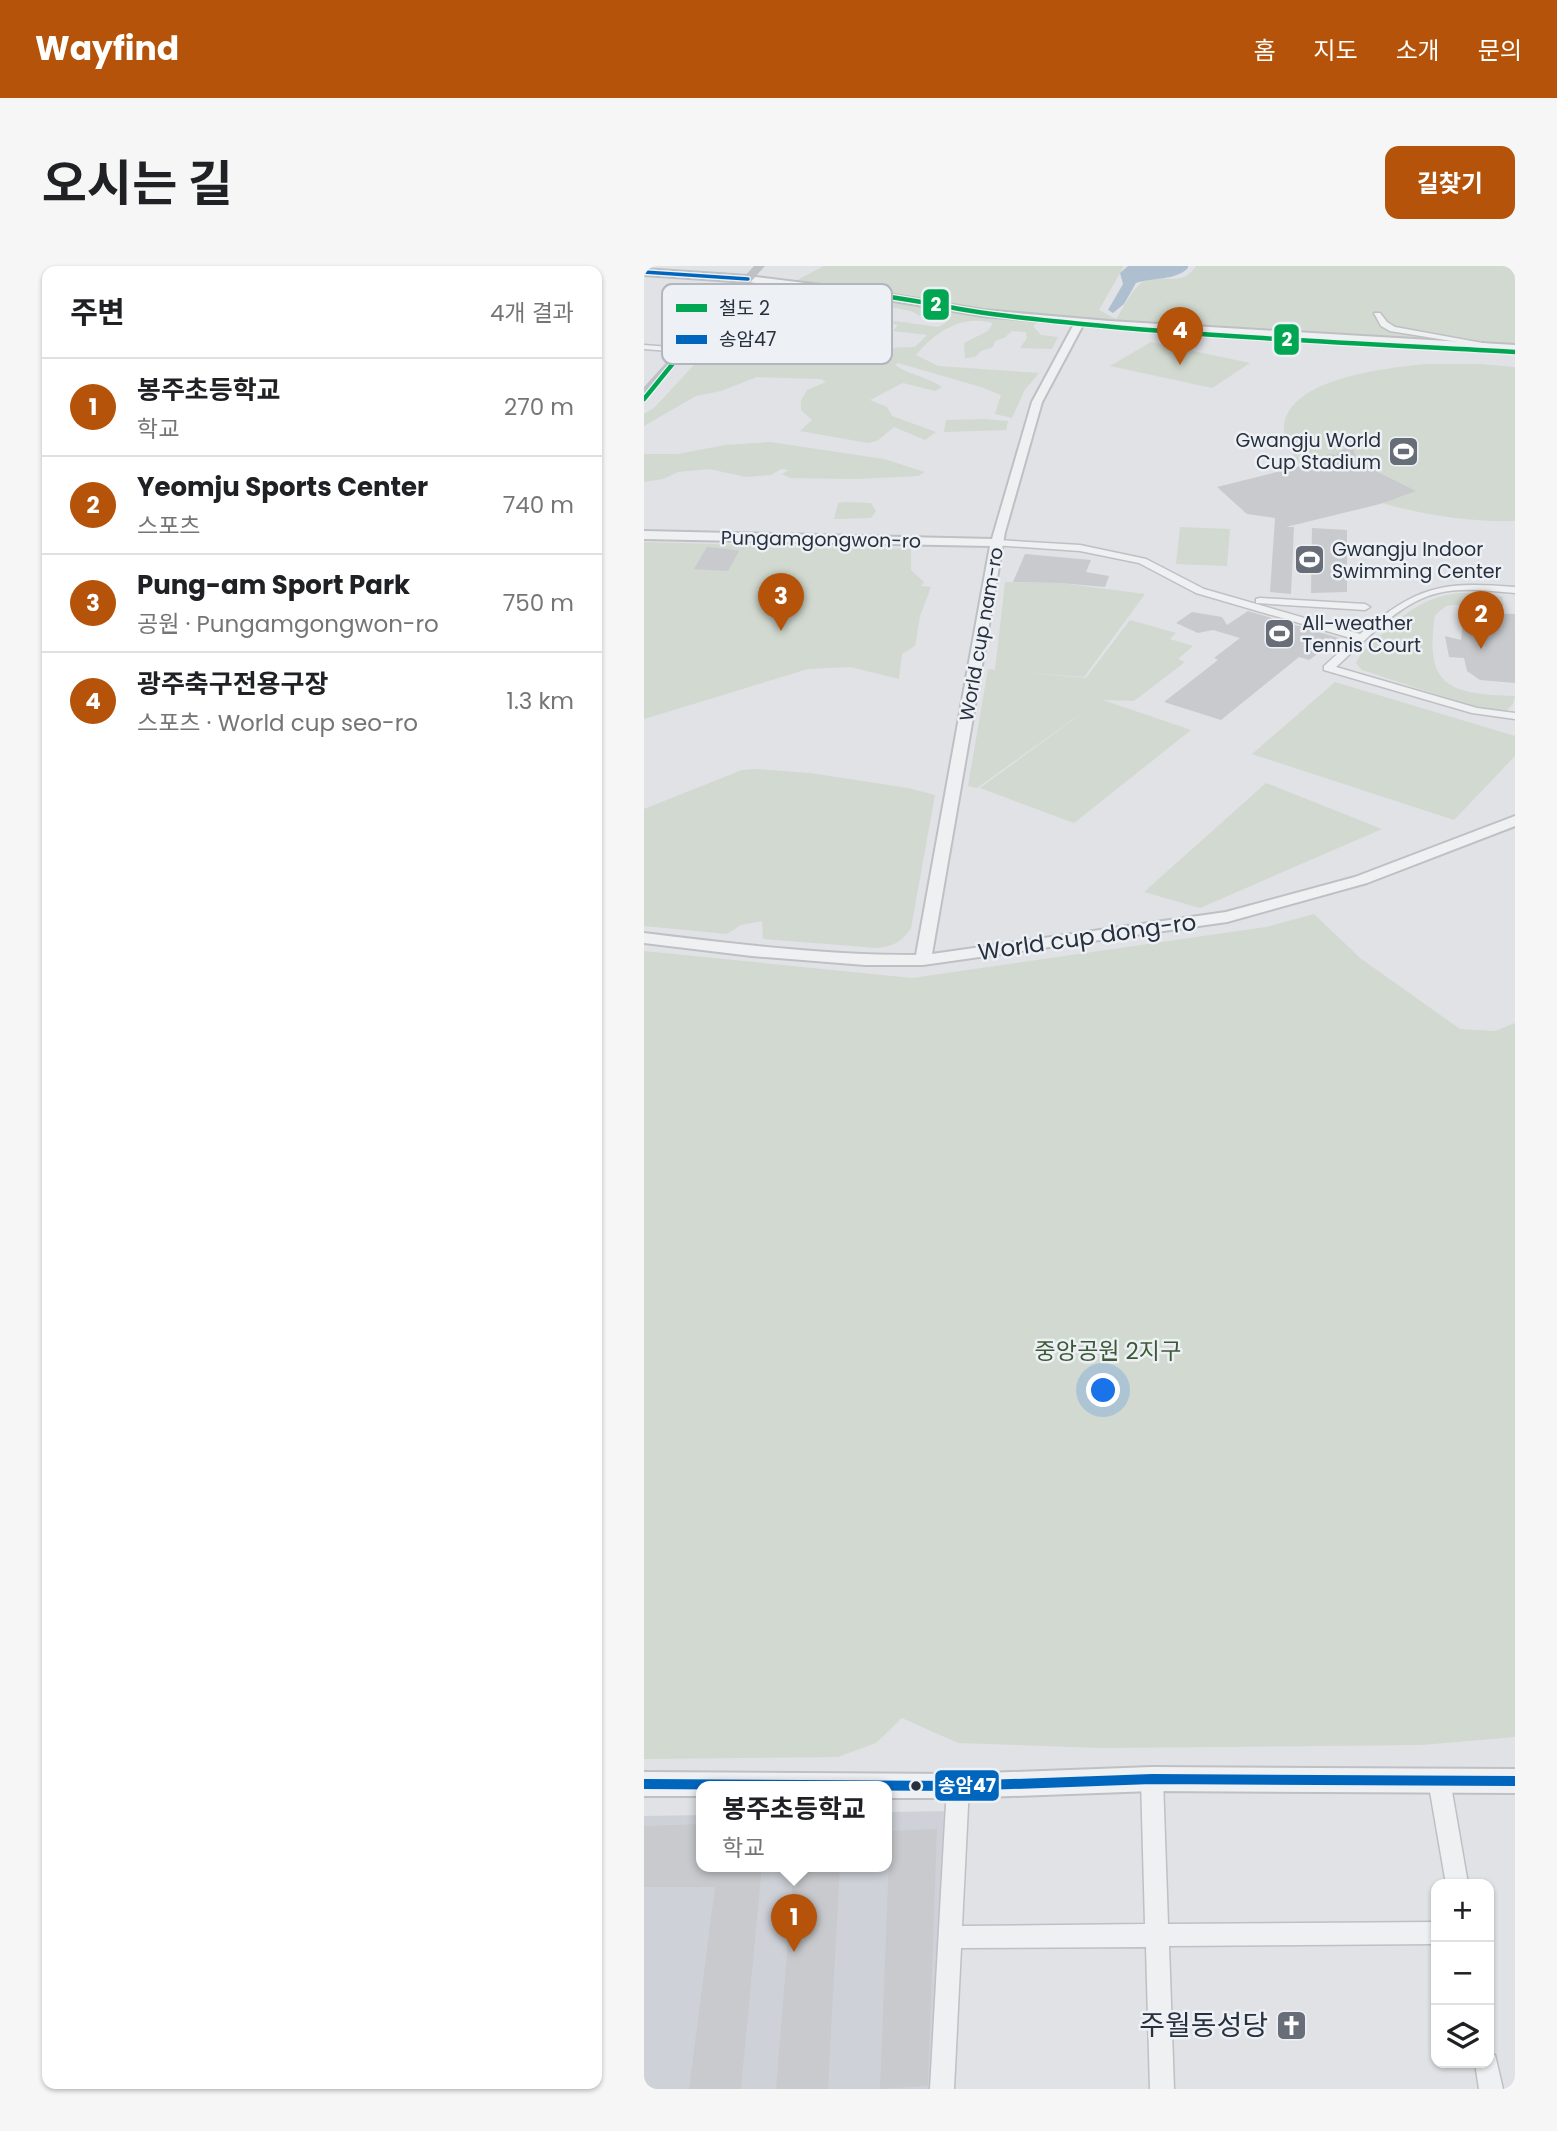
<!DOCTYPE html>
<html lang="ko">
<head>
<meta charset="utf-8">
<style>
  :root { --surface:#fff; --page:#f6f6f6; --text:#202124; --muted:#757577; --line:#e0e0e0; --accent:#b45309 }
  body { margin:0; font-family:Poppins,"Noto Sans KR",sans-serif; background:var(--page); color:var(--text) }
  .controls { position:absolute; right:21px; bottom:21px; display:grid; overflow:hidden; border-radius:14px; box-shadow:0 2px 5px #0004 }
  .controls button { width:63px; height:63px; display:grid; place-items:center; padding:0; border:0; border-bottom:2px solid var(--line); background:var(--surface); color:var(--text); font:35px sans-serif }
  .you { position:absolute; left:460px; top:1125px; width:24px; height:24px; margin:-18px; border:5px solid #fff; border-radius:50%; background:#1a73e8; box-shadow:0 0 0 10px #1a73e833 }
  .badge { display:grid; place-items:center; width:46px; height:46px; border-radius:50%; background:var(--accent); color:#fff; font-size:23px; font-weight:700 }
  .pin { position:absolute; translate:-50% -58px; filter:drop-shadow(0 2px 4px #0008) }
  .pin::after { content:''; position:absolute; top:37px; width:24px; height:21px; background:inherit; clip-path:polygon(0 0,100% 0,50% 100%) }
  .popup { position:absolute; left:52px; top:1515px; width:196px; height:91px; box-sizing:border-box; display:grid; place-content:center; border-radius:14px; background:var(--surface); filter:drop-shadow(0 2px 5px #0005); font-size:23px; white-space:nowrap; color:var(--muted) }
  .popup b { font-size:26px; color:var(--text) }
  .popup::after { content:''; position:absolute; left:50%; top:100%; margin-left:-14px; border:14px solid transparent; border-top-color:var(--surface) }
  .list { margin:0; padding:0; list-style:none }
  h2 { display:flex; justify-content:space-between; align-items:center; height:91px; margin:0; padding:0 28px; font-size:30px }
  h2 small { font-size:23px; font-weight:400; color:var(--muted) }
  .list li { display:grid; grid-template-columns:46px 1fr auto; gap:21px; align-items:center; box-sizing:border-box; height:98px; padding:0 28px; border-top:2px solid var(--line) }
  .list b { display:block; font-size:26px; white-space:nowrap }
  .list p { margin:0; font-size:23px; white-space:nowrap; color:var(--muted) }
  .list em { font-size:23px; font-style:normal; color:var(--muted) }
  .icon { flex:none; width:38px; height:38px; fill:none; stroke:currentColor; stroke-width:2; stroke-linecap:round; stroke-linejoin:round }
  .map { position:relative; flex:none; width:871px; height:1823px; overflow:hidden; border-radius:14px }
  header { display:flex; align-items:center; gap:42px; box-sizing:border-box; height:98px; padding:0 35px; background:var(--accent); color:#fff }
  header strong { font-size:33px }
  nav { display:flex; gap:38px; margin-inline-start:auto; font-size:24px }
  .intro { display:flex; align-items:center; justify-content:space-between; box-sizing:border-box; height:168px; padding:0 42px }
  h1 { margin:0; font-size:49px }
  .button { padding:18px 32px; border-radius:14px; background:var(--accent); color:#fff; font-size:24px; font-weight:700 }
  main { display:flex; gap:42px; padding:0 42px }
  aside { flex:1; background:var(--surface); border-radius:14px; box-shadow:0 2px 5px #0004 }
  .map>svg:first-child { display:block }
</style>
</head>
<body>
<header>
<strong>Wayfind</strong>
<nav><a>홈</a><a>지도</a><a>소개</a><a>문의</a></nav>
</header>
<div class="intro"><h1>오시는 길</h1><a class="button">길찾기</a></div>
<main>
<aside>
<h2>주변<small>4개 결과</small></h2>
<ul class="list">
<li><span class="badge">1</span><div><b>봉주초등학교</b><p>학교</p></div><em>270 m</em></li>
<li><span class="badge">2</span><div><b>Yeomju Sports Center</b><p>스포츠</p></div><em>740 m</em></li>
<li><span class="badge">3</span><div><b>Pung-am Sport Park</b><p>공원 · Pungamgongwon-ro</p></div><em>750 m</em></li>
<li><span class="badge">4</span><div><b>광주축구전용구장</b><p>스포츠 · World cup seo-ro</p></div><em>1.3 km</em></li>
</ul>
</aside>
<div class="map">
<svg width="871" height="1823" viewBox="0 0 871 1823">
  <rect width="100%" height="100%" fill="#e0e2e5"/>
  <!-- built -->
  <g fill="#ced2d8">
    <polygon points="123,20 126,22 124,31 137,39 142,46 124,46 88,51 116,21"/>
    <polygon points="306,1545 294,1823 0,1823 0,1550 57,1549 57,1600 243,1600 243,1546"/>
  </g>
  <!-- green -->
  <g fill="#d1d9d0" fill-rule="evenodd">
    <path d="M180,0H480L455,44L472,53C479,43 487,25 497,17C514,3 536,25 552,0H871V78L446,55L363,46L151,15Z"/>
    <path d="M123,20L222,30L393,57L389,60L397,69L414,71L408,83L376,82L383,72L382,66L368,65L360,72L351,75L349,81L337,85L331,91L321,92L320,77L344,65L349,57C317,48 291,66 272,89L294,100L395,107L380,125L368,152L351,148L357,129L337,121L254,97L251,99C265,109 284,111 298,121L291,125L259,117L226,134L243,141L248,150L292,166L281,174L250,161L233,175L224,177L156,165L168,154L157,144V135L163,124L182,116L177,113L113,111L77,125L52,130L0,160V148L10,142L76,71L167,64L200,69L187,80L191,85L226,90L235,88L244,82L271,81L283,69L249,65L254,59C225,53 195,43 164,40L182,31C162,24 144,25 123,30L126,22ZM240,40L267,45L276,50L285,48L297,52L302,57L294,61L229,52L226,47Z"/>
    <polygon points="507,76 606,97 568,122 466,100"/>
    <path d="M781,98H835L871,101V255C807,257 708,239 658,198C647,189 640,175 640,162C642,112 744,102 781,98Z"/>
    <polygon points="340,153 364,155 362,164 300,166 302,154"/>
    <polygon points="126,176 240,193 281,206 274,210 212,213 146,212 138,208 145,204 137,203 127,209 102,211 65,203 34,206 19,213 0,216 0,188 34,188 81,179"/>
    <polygon points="200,236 227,237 232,245 227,252 190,253 194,237"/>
    <polygon points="536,261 586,263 583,300 532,298"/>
    <polygon points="0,276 267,283 267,304 280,316 277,320 287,321 276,350 271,380 258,388 255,413 206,401 164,403 0,453"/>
    <polygon points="361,316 416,317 501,328 440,411 360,405 442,412 486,354 532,367 526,373 549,380 534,393 541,396 490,435 459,434 547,464 430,557 336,522 456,434 333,522 324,520 344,403 351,404"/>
    <path d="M815,327H845L858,331L860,339H809L802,340L791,349C780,421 805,428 871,430L869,438L862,445L840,444L718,404L712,397L718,386C751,358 770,332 815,327Z"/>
    <polygon points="691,416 871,470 871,490 810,554 608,488"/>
    <path d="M110,503L166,507L264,522L291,529L267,662C259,675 250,680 234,682L119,673L118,655L97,659L83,668L0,660V543L98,504Z"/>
    <polygon points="622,517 738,563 556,642 500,626"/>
    <polygon points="670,648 716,692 816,763 851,765 871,757 871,1471 778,1479 457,1482 314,1477 258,1452 232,1477 194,1491 0,1493 0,685 268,712 622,661"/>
  </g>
  <!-- water -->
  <path fill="#aebfd0" d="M484,0H544V2C531,15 509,11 492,17L480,38L469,47L464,44L479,18L476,7Z"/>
  <!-- building -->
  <g fill="#c8cacd">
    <polygon points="703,181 709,183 713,193 709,194 772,225 736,238 642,261 650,261 647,328 626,326 631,252 603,248 573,221 653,201 685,188 691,189"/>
    <polygon points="668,262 703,264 703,326 667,327"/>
    <polygon points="63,281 83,283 95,285 84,305 50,303"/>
    <polygon points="381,288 447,294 442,306 465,310 461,321 416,317 369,316"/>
    <polygon points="604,345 695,372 665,394 655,391 577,454 520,436 574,394 570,392 596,372 569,364 554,367 532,357 548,346 578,351 583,359"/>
    <polygon points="838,347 871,348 871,417 836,414 823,405 820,392 805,391 801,370 817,374 819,356 826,350"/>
    <polygon points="57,1558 57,1600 118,1600 97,1823 45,1823 71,1621 0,1621 0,1560"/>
    <polygon points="293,1563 284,1820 236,1823 246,1565"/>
    <polygon points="150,1600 196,1600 184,1823 132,1823"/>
  </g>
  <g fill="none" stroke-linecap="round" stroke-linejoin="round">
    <defs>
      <g id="minor">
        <polygon points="730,47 736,47 743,56 751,61 855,80 851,82 746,65 737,60"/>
        <polygon points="0,79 38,82 42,84 38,86 0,83"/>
        <path d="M353,274L436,279L502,293L560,323L716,368C774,320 797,315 871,321V327C846,325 819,321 794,327C755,336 721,375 692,401L833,442L871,447V453L828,447L680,404V400L710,373L552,327L495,297L436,285L349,279L348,277Z"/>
        <polygon points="616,332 721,338 726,341 721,344 612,337 612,333"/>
        <polygon points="508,1503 516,1506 519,1513 524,1658 792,1656 792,1678 525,1680 530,1823 506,1823 502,1681 317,1682 310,1823 286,1823 303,1520 306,1513 314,1510 322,1513 325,1520 318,1660 501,1658 497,1513 500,1506"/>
        <polygon points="795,1504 803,1507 806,1514 824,1618 802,1618 784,1514 787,1507"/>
        <polygon points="845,1786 851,1789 859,1823 835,1823 831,1797 845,1797"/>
      </g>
      <g id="tertiary">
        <path d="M0,3L104,10L226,25L339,44L465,55L871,79V85L439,59L398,136L361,266L288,688L582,646L711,611L871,550V560L723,617L583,656L279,699H221L108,690L0,677V667C90,678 180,689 272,689L346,280L0,273V265L348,273L388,136L430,58L339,50L226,31L104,16L0,9Z"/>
        <polygon points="508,1501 871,1503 871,1527 508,1525 314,1532 243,1532 243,1520 57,1520 57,1530 0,1530 0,1506 314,1508"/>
      </g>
    </defs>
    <!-- minor casing -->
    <use href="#minor" stroke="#bec0c3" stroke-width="3"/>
    <!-- tertiary casing -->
    <use href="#tertiary" stroke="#bec0c3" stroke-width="4"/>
    <!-- minor -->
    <use href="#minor" fill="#eff0f2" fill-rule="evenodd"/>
    <!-- tertiary -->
    <use href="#tertiary" fill="#eff0f2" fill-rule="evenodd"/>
    <!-- secondary -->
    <polygon fill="#bec1c5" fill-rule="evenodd" points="110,0 121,0 4,131 0,132 0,121"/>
    <defs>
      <polyline id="bus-1-far1" points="0,6 104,13"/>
      <polyline id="bus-1" points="0,1518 314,1520 508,1513 871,1515"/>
    </defs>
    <!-- bus-1-far1 casing -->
    <use href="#bus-1-far1" stroke="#edf0f5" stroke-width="6"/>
    <!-- bus-1 casing -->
    <use href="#bus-1" stroke="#edf0f5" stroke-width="15"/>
    <!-- bus-1-far1 -->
    <use href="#bus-1-far1" stroke="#0065bd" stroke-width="3.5"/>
    <!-- bus-1 -->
    <use href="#bus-1" stroke="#0065bd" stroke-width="10"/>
    <defs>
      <path id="rail-1" d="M0,133C30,98 58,53 103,37C176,12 255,33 328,45C364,51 401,54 438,58C582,72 727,78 871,86"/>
    </defs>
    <!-- rail-1 casing -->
    <use href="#rail-1" stroke="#edf0f5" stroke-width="7"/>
    <!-- rail-1 -->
    <use href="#rail-1" stroke="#00a651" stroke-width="4.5"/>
  </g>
  <!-- icons -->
  <defs>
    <symbol id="stadium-square" viewBox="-11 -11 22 22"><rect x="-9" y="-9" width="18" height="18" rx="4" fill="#686e78" stroke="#edf0f5"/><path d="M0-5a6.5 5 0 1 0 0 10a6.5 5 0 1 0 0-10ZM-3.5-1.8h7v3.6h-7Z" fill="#fff"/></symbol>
    <symbol id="church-square" viewBox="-11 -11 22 22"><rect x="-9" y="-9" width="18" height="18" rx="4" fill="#686e78" stroke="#edf0f5"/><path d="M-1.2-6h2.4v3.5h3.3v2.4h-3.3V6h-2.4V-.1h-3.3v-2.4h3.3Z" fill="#fff"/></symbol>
  </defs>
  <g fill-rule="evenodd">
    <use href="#stadium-square" x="742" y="168" width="35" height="35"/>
    <use href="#stadium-square" x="648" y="276" width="35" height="35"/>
    <use href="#stadium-square" x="618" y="350" width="35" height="35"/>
    <use href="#church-square" x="630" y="1742" width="35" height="35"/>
  </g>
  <!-- markers -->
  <circle fill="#27303d" stroke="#edf0f5" stroke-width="2.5" cx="272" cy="1520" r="6"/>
  <g text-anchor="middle" stroke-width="5" stroke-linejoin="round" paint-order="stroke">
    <!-- far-poi labels -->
    <g font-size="19" fill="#27303d" stroke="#edf0f5" text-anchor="start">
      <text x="737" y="181" text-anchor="end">Gwangju World<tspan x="737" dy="22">Cup Stadium</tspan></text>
      <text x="688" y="290">Gwangju Indoor<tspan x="688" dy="22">Swimming Center</tspan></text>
      <text x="658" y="364">All-weather<tspan x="658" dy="22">Tennis Court</tspan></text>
    </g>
    <!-- far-street labels -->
    <g font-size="19" fill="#27303d" stroke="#edf0f5">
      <text transform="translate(177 273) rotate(1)" y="7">Pungamgongwon-ro</text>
      <text transform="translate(337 368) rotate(-80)" y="7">World cup nam-ro</text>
    </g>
    <!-- street labels -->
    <g font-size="23" fill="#27303d" stroke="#edf0f5">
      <text transform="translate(443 671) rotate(-8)" y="8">World cup dong-ro</text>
    </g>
    <!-- park labels -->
    <g font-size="23" fill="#3c5935" stroke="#edf0f5">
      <text x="464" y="1093">중앙공원 2지구</text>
    </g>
    <!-- near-poi labels -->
    <g font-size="28" fill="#27303d" stroke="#edf0f5" text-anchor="end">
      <text x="624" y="1769">주월동성당</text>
    </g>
  </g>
  <!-- legend -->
  <rect x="18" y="18" width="230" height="80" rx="10" fill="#edf0f5" stroke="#b2b6be" stroke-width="2"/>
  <rect x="32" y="38" width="31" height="8" fill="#00a651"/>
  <rect x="32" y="69" width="31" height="9" fill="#0065bd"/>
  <g font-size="19" fill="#27303d">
    <text x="75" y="49">철도 2</text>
    <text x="75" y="80">송암47</text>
  </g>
  <g stroke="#edf0f5" stroke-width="2.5">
    <rect x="278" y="22" width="28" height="33" rx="7" fill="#00a651"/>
    <rect x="629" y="57" width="27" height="33" rx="7" fill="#00a651"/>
    <rect x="290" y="1503" width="66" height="33" rx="7" fill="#0065bd"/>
  </g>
  <g font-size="19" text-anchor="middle" font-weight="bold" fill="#fff">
    <text x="292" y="45">2</text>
    <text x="643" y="80">2</text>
    <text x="323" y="1526">송암47</text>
  </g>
</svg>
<div class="controls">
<button>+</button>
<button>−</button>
<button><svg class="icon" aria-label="layers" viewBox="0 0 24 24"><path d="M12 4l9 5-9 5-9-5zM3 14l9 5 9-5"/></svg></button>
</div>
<div class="you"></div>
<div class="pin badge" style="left:150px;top:1686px">1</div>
<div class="popup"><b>봉주초등학교</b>학교</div>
<div class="pin badge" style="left:837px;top:383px">2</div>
<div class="pin badge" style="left:137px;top:365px">3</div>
<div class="pin badge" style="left:536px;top:99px">4</div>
</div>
</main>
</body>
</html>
